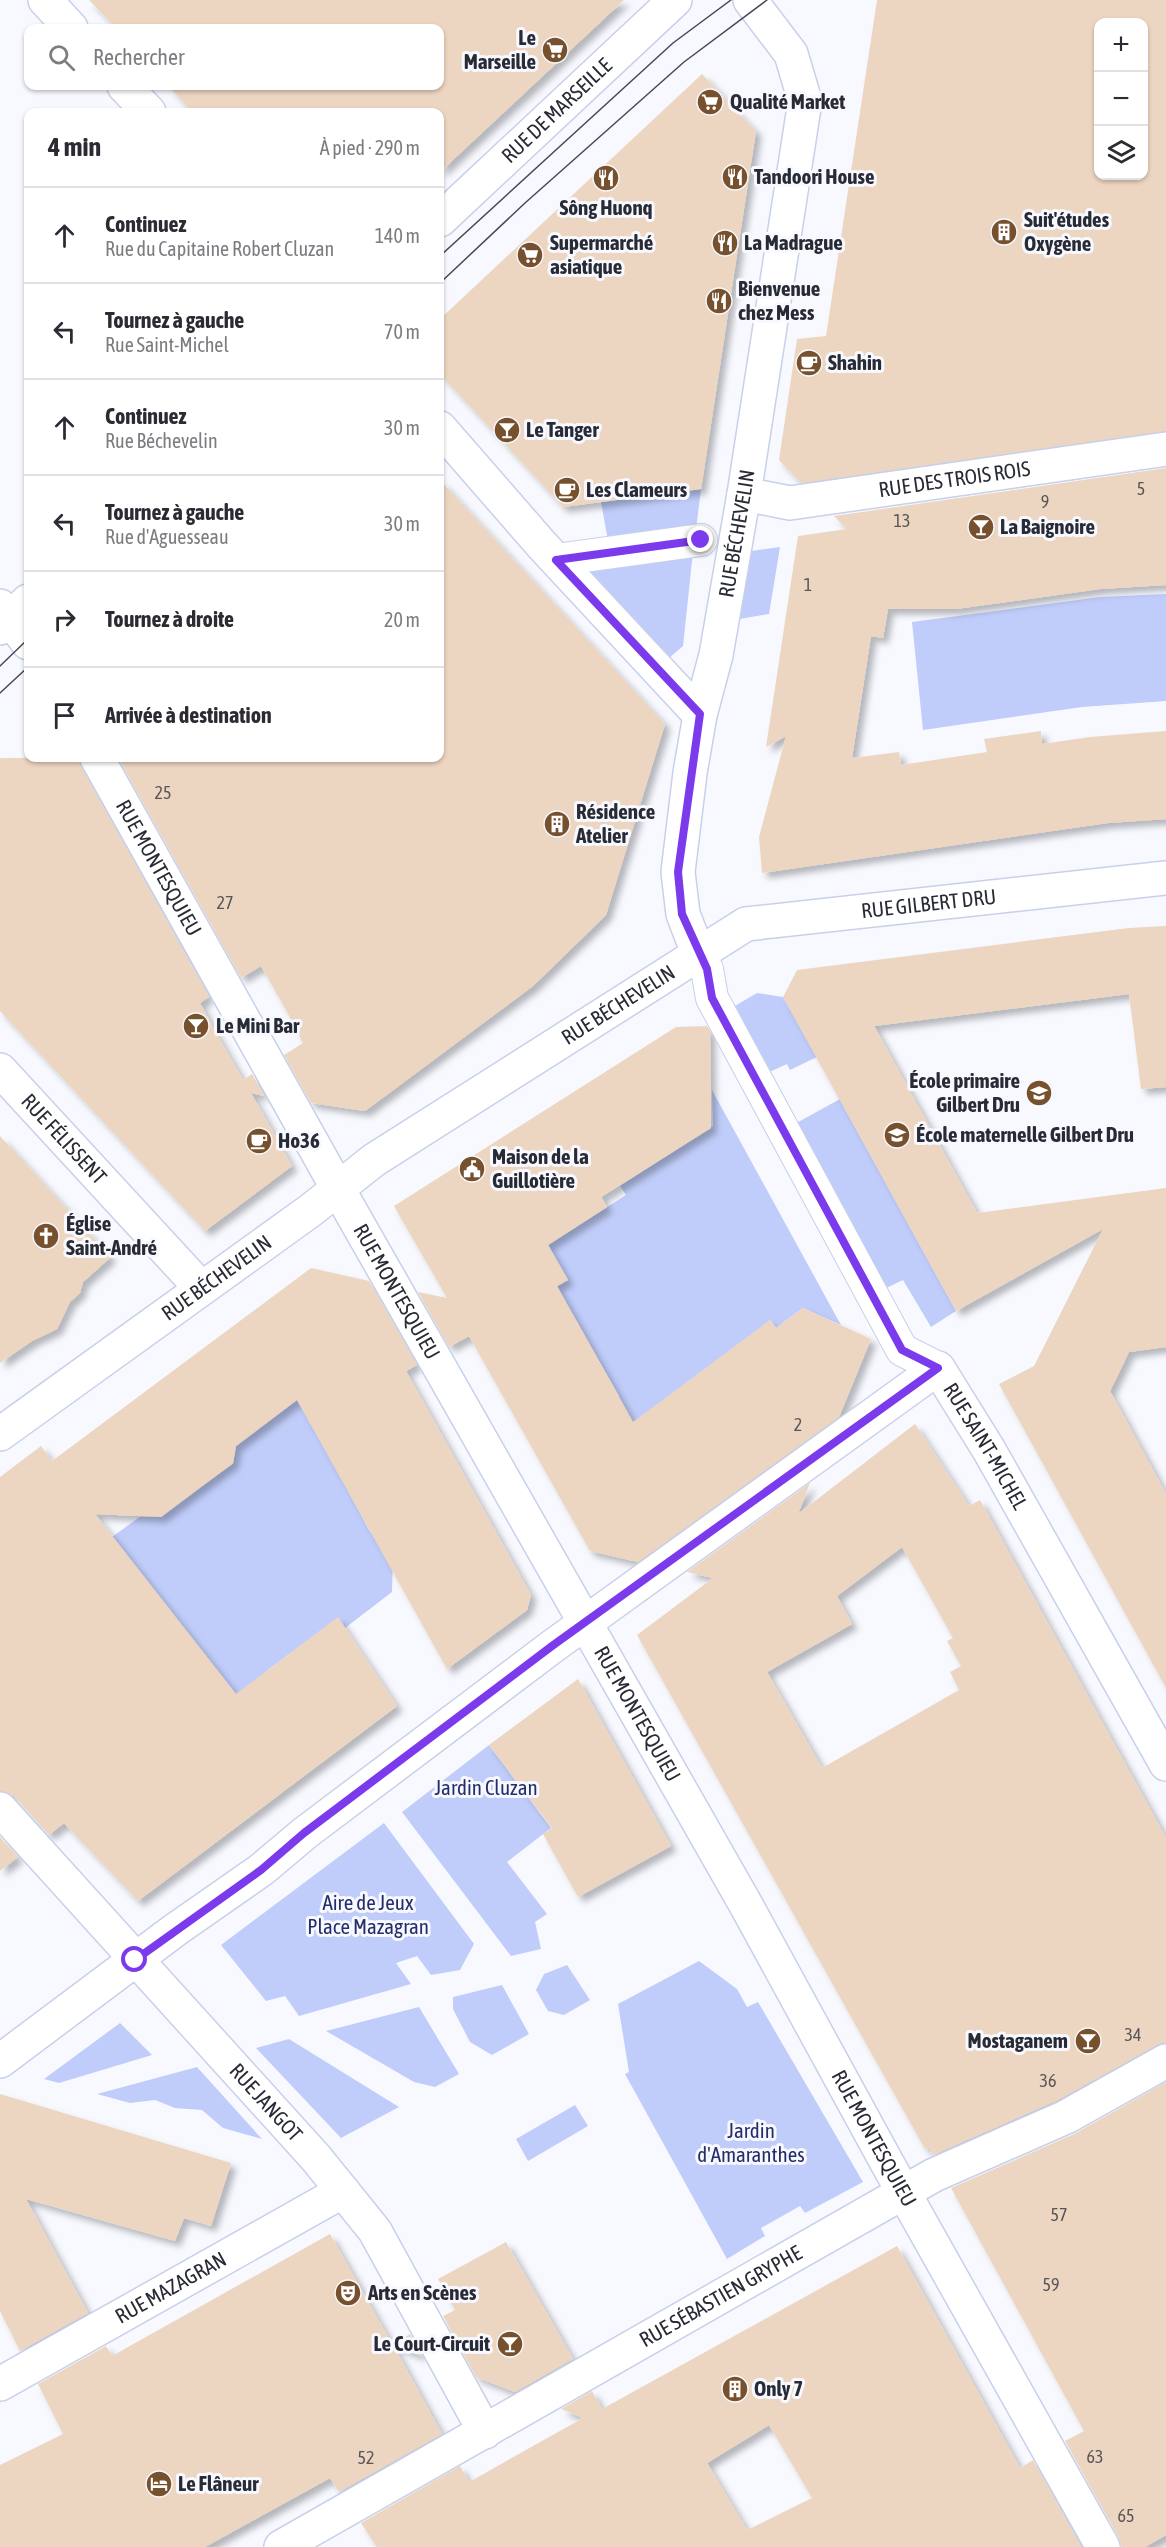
<!DOCTYPE html>
<html lang="fr">
<head>
<meta charset="utf-8">
<style>
  :root { --surface:#fff; --page:#f7f7f7; --text:#2b2b33; --muted:#7c7c81; --line:#e1e1e2 }
  body { margin:0; font-family:"Asap Condensed",sans-serif; background:var(--page); color:var(--text) }
  .controls { position:absolute; right:18px; top:18px; display:grid; overflow:hidden; border-radius:12px; box-shadow:0 2px 4px #0004 }
  .controls button { width:54px; height:54px; display:grid; place-items:center; padding:0; border:0; border-bottom:2px solid var(--line); background:var(--surface); color:var(--text); font:30px sans-serif }
  .stop { position:absolute; width:18px; height:18px; margin:-14px; border:4px solid #7c3aed; border-radius:50%; background:#fff }
  .stop.end { background:#7c3aed; border-color:#fff; box-shadow:0 2px 6px #0008 }
  .list { margin:0; padding:0; list-style:none }
  h2 { display:flex; justify-content:space-between; align-items:center; height:78px; margin:0; padding:0 24px; font-size:26px }
  h2 small { font-size:20px; font-weight:400; color:var(--muted) }
  .list li { display:grid; grid-template-columns:39px 1fr auto; gap:18px; align-items:center; box-sizing:border-box; height:96px; padding:0 24px; border-top:2px solid var(--line) }
  .list b { display:block; font-size:22px; white-space:nowrap }
  .list p { margin:0; font-size:20px; white-space:nowrap; color:var(--muted) }
  .list em { font-size:20px; font-style:normal; color:var(--muted) }
  .icon { flex:none; width:33px; height:33px; fill:none; stroke:currentColor; stroke-width:2; stroke-linecap:round; stroke-linejoin:round }
  .map { position:relative; flex:none; width:1166px; height:2547px; overflow:hidden }
  .search { position:absolute; background:var(--surface); box-shadow:0 2px 4px #0004; left:24px; top:24px; width:420px; height:66px; display:flex; align-items:center; gap:15px; box-sizing:border-box; padding:0 21px; border-radius:12px; color:var(--muted); font-size:22px }
  .panel { position:absolute; background:var(--surface); box-shadow:0 2px 4px #0004; left:24px; top:108px; width:420px; height:654px; border-radius:12px }
  .map>svg:first-child { display:block }
</style>
</head>
<body>
<div class="map">
<svg width="1166" height="2547" viewBox="0 0 1166 2547">
  <defs>
    <filter id="shadow"><feDropShadow dx="5.5" dy="5.5" stdDeviation="3" flood-color="#0004"/></filter>
  </defs>
  <rect width="100%" height="100%" fill="#f7f9ff"/>
  <!-- green -->
  <g fill="#c0cdfa">
    <polygon points="701,489 696,530 608,541 601,502"/>
    <polygon points="780,547 769,614 734,620 744,552"/>
    <polygon points="693,552 683,646 668,659 580,567"/>
    <polygon points="1166,594 1166,701 1082,707 923,730 912,622 1100,597"/>
    <polygon points="757,993 783,997 817,1057 790,1070 787,1064 763,1075 728,1010"/>
    <polygon points="712,1090 841,1325 803,1308 776,1328 770,1320 641,1434 623,1424 619,1396 577,1322 551,1290 568,1280 548,1245 626,1195 620,1186 713,1126"/>
    <polygon points="840,1099 956,1311 931,1327 903,1280 880,1291 791,1126"/>
    <polygon points="299,1398 369,1530 393,1558 392,1592 345,1628 338,1618 269,1669 235,1701 112,1537 141,1516 189,1495 233,1464 236,1446"/>
    <polygon points="489,1745 551,1828 507,1862 547,1914 535,1922 541,1949 511,1956 402,1812"/>
    <polygon points="384,1823 474,1944 460,1970 431,1975 417,1956 396,1963 411,1984 299,2016 285,1996 266,2001 221,1945"/>
    <polygon points="699,1961 737,1989 747,2007 758,2002 863,2182 805,2213 800,2206 761,2228 765,2236 727,2259 625,2074 629,2072 618,2004"/>
    <polygon points="567,1965 590,2000 564,2015 548,2011 536,1990 544,1974"/>
    <polygon points="502,1985 529,2034 492,2055 470,2042 453,2009 453,1997"/>
    <polygon points="419,2007 459,2074 435,2087 414,2082 326,2031"/>
    <polygon points="120,2023 152,2055 59,2083 44,2079"/>
    <polygon points="289,2039 399,2107 341,2138 256,2048"/>
    <polygon points="197,2067 262,2139 223,2128 202,2110 175,2108 155,2100 130,2103 97,2094"/>
    <polygon points="575,2105 588,2126 528,2161 516,2139"/>
  </g>
  <!-- building -->
  <g fill="#edd6c1" fill-rule="evenodd" filter="url(#shadow)">
    <polygon points="89,0 624,0 440,172 440,112 193,112 168,86 440,86 440,28 116,28"/>
    <path d="M877,0H1166V431L801,483L779,460L797,339L826,336ZM1098,22H1143V176H1098Z"/>
    <polygon points="702,74 756,131 701,489 563,507 440,374 440,319"/>
    <polygon points="1166,468 1166,585 1100,589 956,609 888,609 883,638 871,636 852,758 899,752 901,765 987,752 984,739 1041,731 1042,744 1090,737 1166,731 1166,819 1108,823 762,873 759,837 786,736 766,747 798,536 847,529 834,516"/>
    <polygon points="440,480 665,724 606,915 533,986 365,1111 311,1103 284,1055 303,1043 286,1010 261,966 241,978 118,758 440,758"/>
    <polygon points="0,758 78,758 81,767 209,997 200,1003 219,1038 243,1080 252,1074 264,1096 251,1093 292,1166 205,1231 0,1011"/>
    <polygon points="1166,926 1166,1087 1141,1089 1129,994 874,1026 977,1213 1166,1188 1166,1347 1129,1352 1110,1391 1166,1494 1166,1688 999,1384 1034,1366 1103,1229 956,1311 783,997 797,970 1129,928"/>
    <polygon points="707,1026 710,1031 711,1128 601,1197 607,1207 548,1245 568,1280 557,1286 633,1422 770,1320 776,1328 803,1308 871,1339 839,1417 638,1562 590,1551 469,1336 449,1347 418,1292 447,1298 394,1206 676,1027"/>
    <polygon points="0,1136 111,1257 83,1282 80,1293 70,1302 57,1329 32,1341 0,1363"/>
    <polygon points="311,1268 369,1281 417,1365 406,1371 531,1595 527,1610 447,1669 297,1400 236,1446 233,1463 161,1517 95,1514 236,1694 338,1617 397,1706 138,1901 64,1823 49,1835 14,1796 0,1791 0,1477 41,1446 52,1461"/>
    <path d="M915,1424L969,1506L980,1500L1166,1838V2042L1157,2045L1058,2100L933,2155L929,2147L925,2149L637,1635L713,1578L687,1572L810,1483L798,1514ZM902,1547L953,1638L947,1641L961,1666L950,1672L959,1690L822,1768L767,1672L852,1624L837,1596Z"/>
    <polygon points="578,1679 671,1846 578,1897 543,1834 552,1828 489,1745"/>
    <polygon points="0,1837 18,1857 0,1871"/>
    <polygon points="1166,2082 1166,2535 1145,2547 1122,2547 1119,2538 1065,2441 1084,2431 951,2188 1074,2134"/>
    <polygon points="0,2094 231,2163 211,2226 184,2218 175,2241 26,2199 88,2313 20,2351 0,2311"/>
    <polygon points="330,2234 392,2344 410,2334 422,2356 393,2345 442,2434 339,2492 330,2478 205,2547 0,2547 0,2465 63,2434 38,2384 106,2346 112,2356"/>
    <polygon points="506,2242 573,2359 515,2392 476,2377 443,2316 455,2310 438,2279"/>
    <path d="M897,2246L1020,2468L1033,2460L1081,2547H377L361,2523L460,2466L469,2482L583,2418L561,2409L592,2391L602,2409ZM769,2425L812,2498L747,2530L707,2463Z"/>
  </g>
  <g fill="none" stroke-linecap="round" stroke-linejoin="round">
    <defs>
      <g id="pedestrian">
        <polyline points="556,560 701,540"/>
        <polyline points="698,953 707,969 712,998 902,1350 938,1368"/>
      </g>
      <g id="minor">
        <polyline points="45,0 71,28"/>
        <polyline points="124,86 149,112"/>
        <polyline points="440,428 541,544 700,715"/>
        <path id="s1" d="M744,494L790,503L1166,449"/>
        <polyline points="0,606 28,643"/>
        <path id="s2" d="M97,758L338,1189L746,1905L886,2161L1103,2547"/>
        <path id="s3" d="M698,953L683,914L678,872L690,773L700,715L716,655L744,494L805,101L791,54L750,0"/>
        <path id="s4" d="M0,1070L201,1288"/>
        <path id="s5" d="M0,1434L311,1210L374,1160L746,924L1166,878"/>
        <path id="s6" d="M0,1809L316,2158L375,2231L485,2432"/>
        <path id="s7" d="M0,2061L175,1930L261,1870L305,1833L553,1646L938,1368L989,1450L1166,1764"/>
        <path id="s8" d="M0,2384L343,2191"/>
        <path id="s9" d="M281,2547L934,2175L1066,2117L1166,2061"/>
      </g>
      <g id="tertiary">
        <path id="s10" d="M440,220L675,0"/>
        <polyline points="0,628 28,601"/>
      </g>
    </defs>
    <!-- pedestrian casing -->
    <use href="#pedestrian" stroke="#c8d0ea" stroke-width="34"/>
    <!-- minor casing -->
    <use href="#minor" stroke="#c8d0ea" stroke-width="36"/>
    <!-- tertiary casing -->
    <use href="#tertiary" stroke="#c8d0ea" stroke-width="36"/>
    <!-- pedestrian -->
    <use href="#pedestrian" stroke="#fff" stroke-width="32"/>
    <!-- minor -->
    <use href="#minor" stroke="#fff" stroke-width="33"/>
    <!-- tertiary -->
    <use href="#tertiary" stroke="#fff" stroke-width="33"/>
    <!-- tram -->
    <g stroke="#474a54" stroke-width="1.5">
      <polyline points="440,256 673,43 731,0"/>
      <polyline points="440,283 525,203 684,62 767,0"/>
      <polyline points="0,666 28,639"/>
      <polyline points="0,693 28,667"/>
    </g>
  </g>
  <g fill="none" stroke-linecap="round" stroke-linejoin="round">
    <!-- route -->
    <polyline stroke="#7c3aed" stroke-width="8" points="135,1960 261,1870 304,1833 552,1646 938,1368 902,1350 712,998 707,969 682,914 678,872 700,714 556,560 701,540"/>
  </g>
  <!-- icons -->
  <defs>
    <symbol id="supermarket-disc" viewBox="-11 -11 22 22"><circle r="9.5" fill="#77512d" stroke="#f7f9ff"/><path d="M-6-5.5h2.5l.6 2H6L4.5 2H-2.5L-4.4-4H-6ZM-1.5 3.2a1.3 1.3 0 1 0 .1 0ZM3 3.2a1.3 1.3 0 1 0 .1 0Z" fill="#fff"/></symbol>
    <symbol id="restaurant-disc" viewBox="-11 -11 22 22"><circle r="9.5" fill="#77512d" stroke="#f7f9ff"/><path d="M-5-6h1v4h1v-4h1v4h1v-4h1v5L-1.5 .5V6h-2V.5L-5-1ZM5-6V6H3V1.5H1.5Q1.5-4 5-6Z" fill="#fff"/></symbol>
    <symbol id="building-disc" viewBox="-11 -11 22 22"><circle r="9.5" fill="#77512d" stroke="#f7f9ff"/><path d="M-4-6H4V6H1V3H-1V6H-4ZM-2.5-4.3h1.7v1.8h-1.7ZM.8-4.3h1.7v1.8H.8ZM-2.5-1h1.7V.8h-1.7ZM.8-1h1.7V.8H.8Z" fill="#fff"/></symbol>
    <symbol id="cafe-disc" viewBox="-11 -11 22 22"><circle r="9.5" fill="#77512d" stroke="#f7f9ff"/><path d="M-5.5-4.5H6V0H3Q3 3.5 0 3.5H-2.5Q-5.5 3.5-5.5 0ZM3-3.2v2h1.7v-2ZM-6 4.5H4V6H-6Z" fill="#fff"/></symbol>
    <symbol id="bar-disc" viewBox="-11 -11 22 22"><circle r="9.5" fill="#77512d" stroke="#f7f9ff"/><path d="M-6-5H6L.8 .8V4.5H3.5V6h-7V4.5H-.8V.8Z" fill="#fff"/></symbol>
    <symbol id="school-disc" viewBox="-11 -11 22 22"><circle r="9.5" fill="#77512d" stroke="#f7f9ff"/><path d="M0-5L7-2L0 1L-7-2ZM-4 1L0 2.5L4 1V4Q0 6-4 4Z" fill="#fff"/></symbol>
    <symbol id="civic-disc" viewBox="-11 -11 22 22"><circle r="9.5" fill="#77512d" stroke="#f7f9ff"/><path d="M-.6-6.5H3V-4.5H.6V-3L4-1V1h2V6H-6V1h2V-1L-.6-3ZM-1.2 2.5V6h2.4V2.5Z" fill="#fff"/></symbol>
    <symbol id="church-disc" viewBox="-11 -11 22 22"><circle r="9.5" fill="#77512d" stroke="#f7f9ff"/><path d="M-1.2-6h2.4v3.5h3.3v2.4h-3.3V6h-2.4V-.1h-3.3v-2.4h3.3Z" fill="#fff"/></symbol>
    <symbol id="theatre-disc" viewBox="-11 -11 22 22"><circle r="9.5" fill="#77512d" stroke="#f7f9ff"/><path d="M-5-5.5Q0-4 5-5.5V0Q5 5 0 6Q-5 5-5 0ZM-3.3-2.5H-1v1.5H-3.3ZM1-2.5H3.3v1.5H1ZM-2.8 1Q0 5.5 2.8 1Z" fill="#fff"/></symbol>
    <symbol id="hotel-disc" viewBox="-11 -11 22 22"><circle r="9.5" fill="#77512d" stroke="#f7f9ff"/><path d="M-6-4.5h1.5V1H6V5H4.5V3h-9V5H-6ZM-4 0a1.8 1.8 0 1 1 3.6 0ZM.5 0V-2.5h3Q6-2.5 6 0Z" fill="#fff"/></symbol>
  </defs>
  <g fill-rule="evenodd">
    <use href="#supermarket-disc" x="540" y="35" width="30" height="30"/>
    <use href="#supermarket-disc" x="695" y="87" width="30" height="30"/>
    <use href="#restaurant-disc" x="720" y="162" width="30" height="30"/>
    <use href="#restaurant-disc" x="591" y="163" width="30" height="30"/>
    <use href="#building-disc" x="989" y="217" width="30" height="30"/>
    <use href="#restaurant-disc" x="710" y="228" width="30" height="30"/>
    <use href="#supermarket-disc" x="515" y="240" width="30" height="30"/>
    <use href="#restaurant-disc" x="704" y="286" width="30" height="30"/>
    <use href="#cafe-disc" x="794" y="348" width="30" height="30"/>
    <use href="#bar-disc" x="492" y="415" width="30" height="30"/>
    <use href="#cafe-disc" x="552" y="475" width="30" height="30"/>
    <use href="#bar-disc" x="966" y="512" width="30" height="30"/>
    <use href="#building-disc" x="542" y="809" width="30" height="30"/>
    <use href="#bar-disc" x="181" y="1011" width="30" height="30"/>
    <use href="#school-disc" x="1024" y="1078" width="30" height="30"/>
    <use href="#school-disc" x="882" y="1120" width="30" height="30"/>
    <use href="#cafe-disc" x="244" y="1126" width="30" height="30"/>
    <use href="#civic-disc" x="457" y="1154" width="30" height="30"/>
    <use href="#church-disc" x="31" y="1221" width="30" height="30"/>
    <use href="#bar-disc" x="1073" y="2026" width="30" height="30"/>
    <use href="#theatre-disc" x="333" y="2278" width="30" height="30"/>
    <use href="#bar-disc" x="495" y="2329" width="30" height="30"/>
    <use href="#building-disc" x="720" y="2374" width="30" height="30"/>
    <use href="#hotel-disc" x="144" y="2469" width="30" height="30"/>
  </g>
  <g text-anchor="middle" stroke-width="6" stroke-linejoin="round" paint-order="stroke">
    <!-- number labels -->
    <g font-size="18" fill="#595658">
      <text x="1141" y="495">5</text>
      <text x="1045" y="508">9</text>
      <text x="902" y="527">13</text>
      <text x="808" y="591">1</text>
      <text x="163" y="799">25</text>
      <text x="225" y="909">27</text>
      <text x="798" y="1431">2</text>
      <text x="1133" y="2041">34</text>
      <text x="1048" y="2087">36</text>
      <text x="1059" y="2221">57</text>
      <text x="1051" y="2291">59</text>
      <text x="1095" y="2463">63</text>
      <text x="366" y="2464">52</text>
      <text x="1126" y="2522">65</text>
    </g>
    <!-- poi labels -->
    <g font-size="21" font-weight="bold" fill="#282b35" stroke="#f7f9ff" text-anchor="start">
      <text x="536" y="45" text-anchor="end">Le<tspan x="536" dy="24">Marseille</tspan></text>
      <text x="730" y="109">Qualité Market</text>
      <text x="754" y="184">Tandoori House</text>
      <text x="606" y="215" text-anchor="middle">Sông Huonq</text>
      <text x="1024" y="227">Suit'études<tspan x="1024" dy="24">Oxygène</tspan></text>
      <text x="550" y="250">Supermarché<tspan x="550" dy="24">asiatique</tspan></text>
      <text x="744" y="250">La Madrague</text>
      <text x="738" y="296">Bienvenue<tspan x="738" dy="24">chez Mess</tspan></text>
      <text x="828" y="370">Shahin</text>
      <text x="526" y="437">Le Tanger</text>
      <text x="586" y="497">Les Clameurs</text>
      <text x="1000" y="534">La Baignoire</text>
      <text x="576" y="819">Résidence<tspan x="576" dy="24">Atelier</tspan></text>
      <text x="216" y="1033">Le Mini Bar</text>
      <text x="1020" y="1088" text-anchor="end">École primaire<tspan x="1020" dy="24">Gilbert Dru</tspan></text>
      <text x="916" y="1142">École maternelle Gilbert Dru</text>
      <text x="278" y="1148">Ho36</text>
      <text x="492" y="1164">Maison de la<tspan x="492" dy="24">Guillotière</tspan></text>
      <text x="66" y="1231">Église<tspan x="66" dy="24">Saint-André</tspan></text>
      <text x="1068" y="2048" text-anchor="end">Mostaganem</text>
      <text x="368" y="2300">Arts en Scènes</text>
      <text x="490" y="2351" text-anchor="end">Le Court-Circuit</text>
      <text x="754" y="2396">Only 7</text>
      <text x="178" y="2491">Le Flâneur</text>
    </g>
    <!-- street labels -->
    <g font-size="21" fill="#282b35" stroke="#f7f9ff">
      <text dy="7" stroke="none"><textPath href="#s10" startOffset="160">RUE DE MARSEILLE</textPath></text>
      <text dy="7" stroke="none"><textPath href="#s1" startOffset="213">RUE DES TROIS ROIS</textPath></text>
      <text dy="7" stroke="none"><textPath href="#s3" startOffset="428">RUE BÉCHEVELIN</textPath></text>
      <text dy="7" stroke="none"><textPath href="#s2" startOffset="126">RUE MONTESQUIEU</textPath></text>
      <text dy="7" stroke="none"><textPath href="#s5" startOffset="1088">RUE GILBERT DRU</textPath></text>
      <text dy="7" stroke="none"><textPath href="#s5" startOffset="753">RUE BÉCHEVELIN</textPath></text>
      <text dy="7" stroke="none"><textPath href="#s4" startOffset="94">RUE FÉLISSENT</textPath></text>
      <text dy="7" stroke="none"><textPath href="#s5" startOffset="267">RUE BÉCHEVELIN</textPath></text>
      <text dy="7" stroke="none"><textPath href="#s2" startOffset="612">RUE MONTESQUIEU</textPath></text>
      <text dy="7" stroke="none"><textPath href="#s7" startOffset="1258">RUE SAINT-MICHEL</textPath></text>
      <text dy="7" stroke="none"><textPath href="#s2" startOffset="1098">RUE MONTESQUIEU</textPath></text>
      <text dy="7" stroke="none"><textPath href="#s6" startOffset="396">RUE JANGOT</textPath></text>
      <text dy="7" stroke="none"><textPath href="#s2" startOffset="1584">RUE MONTESQUIEU</textPath></text>
      <text dy="7" stroke="none"><textPath href="#s8" startOffset="196">RUE MAZAGRAN</textPath></text>
      <text dy="7" stroke="none"><textPath href="#s9" startOffset="506">RUE SÉBASTIEN GRYPHE</textPath></text>
    </g>
    <!-- park labels -->
    <g font-size="21" fill="#242d6b" stroke="#f7f9ff">
      <text x="486" y="1795">Jardin Cluzan</text>
      <text x="368" y="1910">Aire de Jeux<tspan x="368" dy="24">Place Mazagran</tspan></text>
      <text x="751" y="2138">Jardin<tspan x="751" dy="24">d'Amaranthes</tspan></text>
    </g>
  </g>
</svg>
<div class="controls">
<button>+</button>
<button>−</button>
<button><svg class="icon" aria-label="layers" viewBox="0 0 24 24"><path d="M12 4l9 5-9 5-9-5zM3 14l9 5 9-5"/></svg></button>
</div>
<div class="stop" style="left:135px;top:1960px"></div>
<div class="stop end" style="left:701px;top:540px"></div>
<div class="search"><svg class="icon" aria-label="search" viewBox="0 0 24 24"><circle cx="10" cy="10" r="6"/><path d="M15 15l6 6"/></svg>Rechercher</div>
<section class="panel">
<h2>4 min<small>À pied · 290 m</small></h2>
<ul class="list">
<li><svg class="icon" aria-label="ahead" viewBox="0 0 24 24"><path d="M12 20V5M6 11l6-6 6 6"/></svg><div><b>Continuez</b><p>Rue du Capitaine Robert Cluzan</p></div><em>140 m</em></li>
<li><svg class="icon" aria-label="left" viewBox="0 0 24 24"><path d="M17 20v-9H6M10 6l-5 5 5 5"/></svg><div><b>Tournez à gauche</b><p>Rue Saint-Michel</p></div><em>70 m</em></li>
<li><svg class="icon" aria-label="ahead" viewBox="0 0 24 24"><path d="M12 20V5M6 11l6-6 6 6"/></svg><div><b>Continuez</b><p>Rue Béchevelin</p></div><em>30 m</em></li>
<li><svg class="icon" aria-label="left" viewBox="0 0 24 24"><path d="M17 20v-9H6M10 6l-5 5 5 5"/></svg><div><b>Tournez à gauche</b><p>Rue d'Aguesseau</p></div><em>30 m</em></li>
<li><svg class="icon" aria-label="right" viewBox="0 0 24 24"><path d="M7 20v-9h11M14 6l5 5-5 5"/></svg><div><b>Tournez à droite</b></div><em>20 m</em></li>
<li><svg class="icon" aria-label="arrive" viewBox="0 0 24 24"><path d="M6 21V4h12l-3 4 3 4H6"/></svg><div><b>Arrivée à destination</b></div></li>
</ul>
</section>
</div>
</body>
</html>
